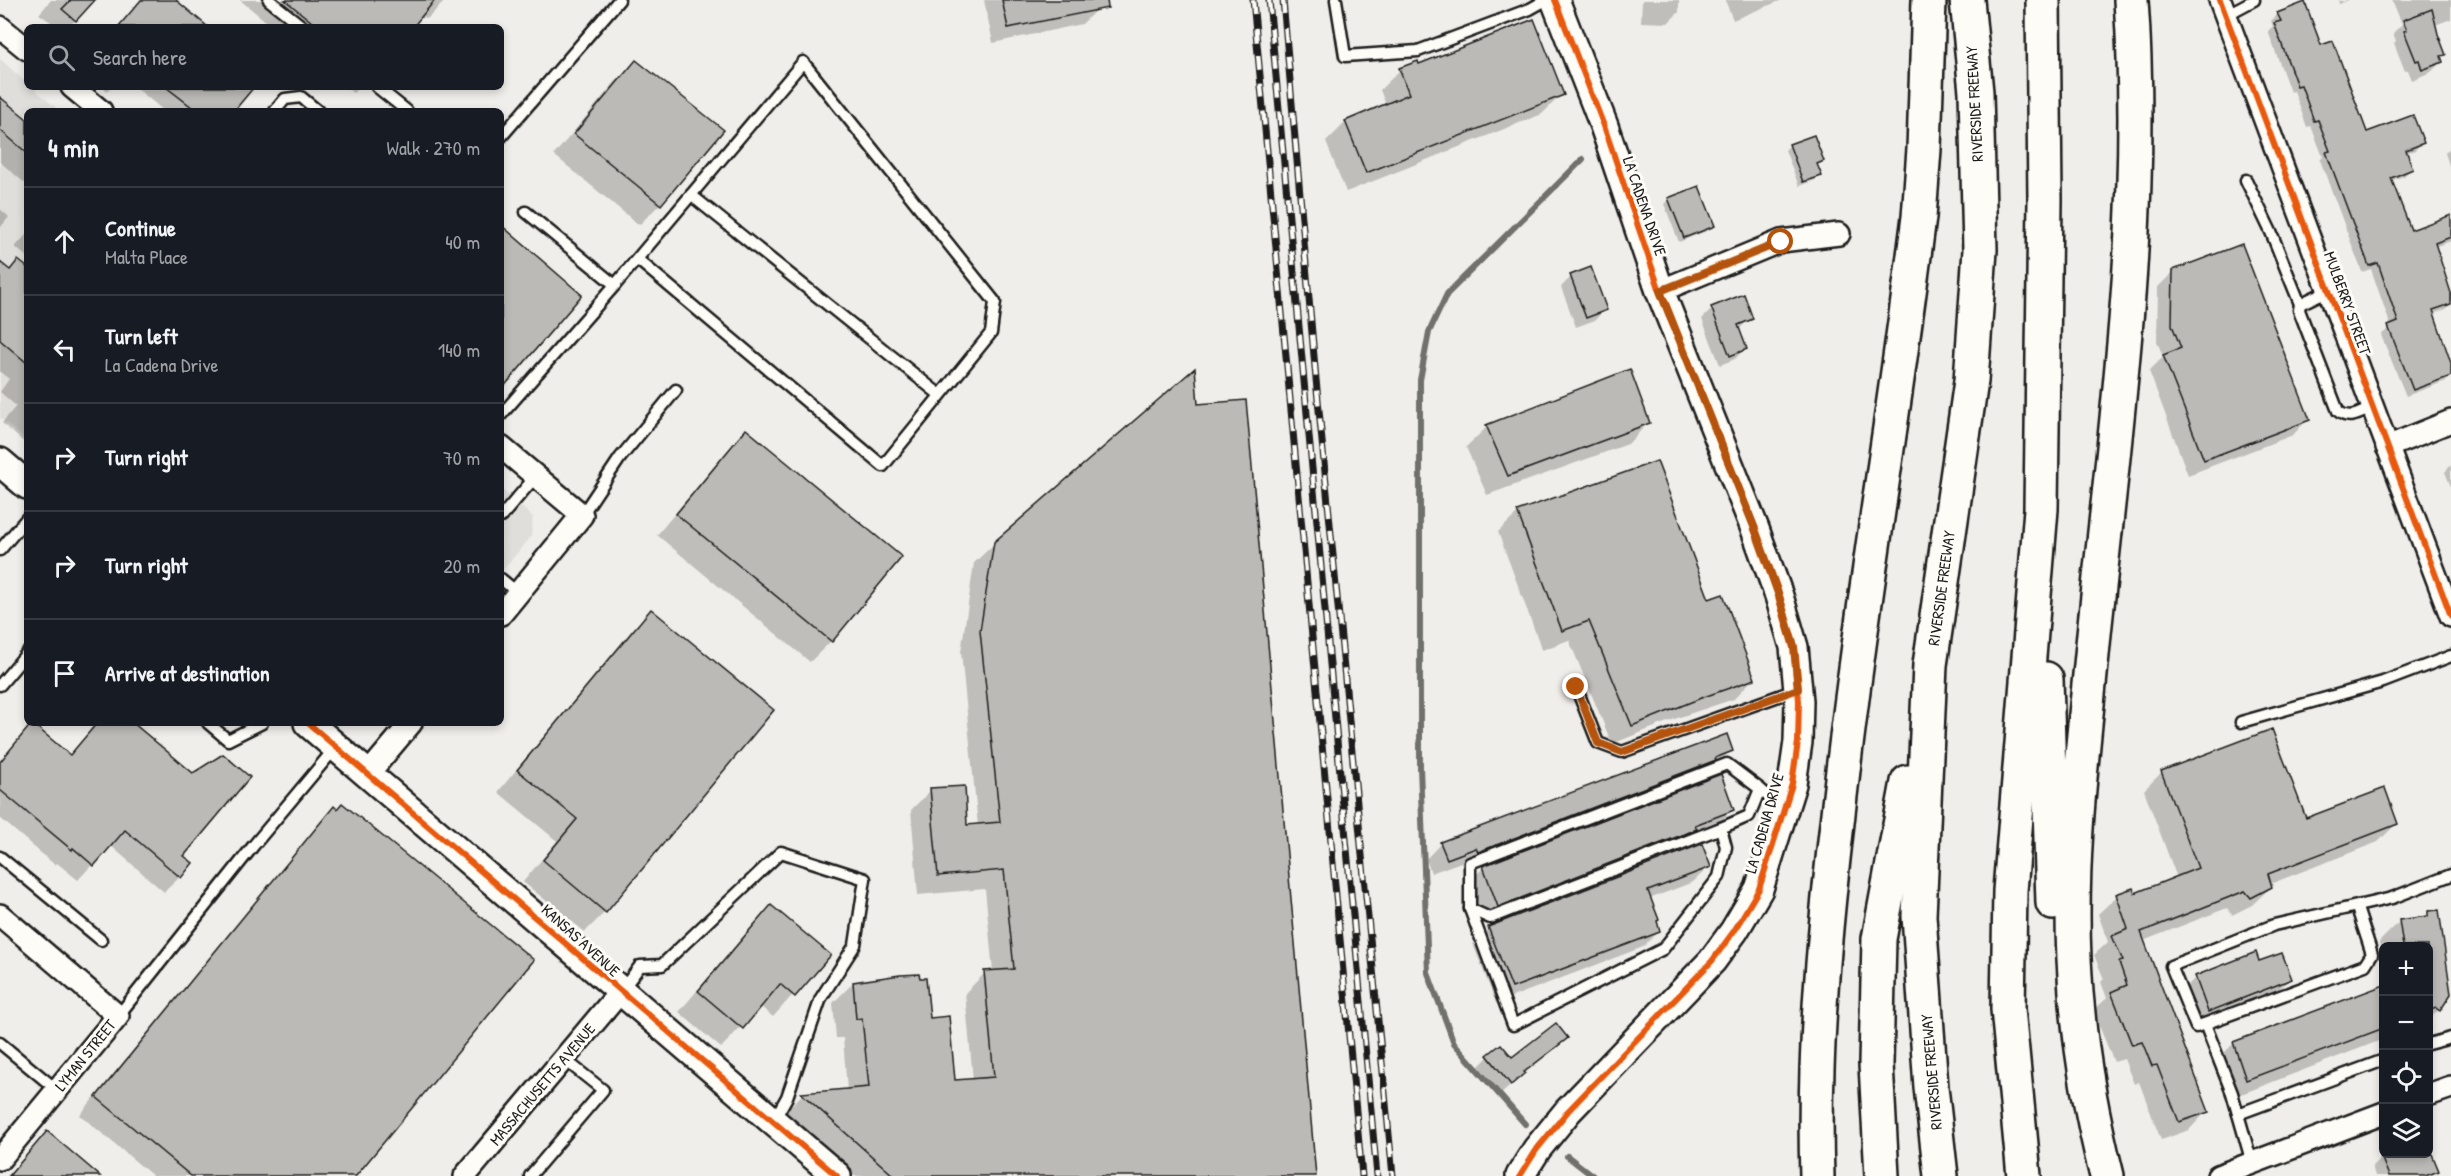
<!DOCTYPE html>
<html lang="en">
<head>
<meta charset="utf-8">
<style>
  :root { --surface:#171b24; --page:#20242c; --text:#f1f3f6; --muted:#9ea1a6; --line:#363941 }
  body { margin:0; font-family:"Patrick Hand",sans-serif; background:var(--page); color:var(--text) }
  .controls { position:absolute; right:18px; bottom:18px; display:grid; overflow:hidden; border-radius:9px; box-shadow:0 3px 9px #0003 }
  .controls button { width:54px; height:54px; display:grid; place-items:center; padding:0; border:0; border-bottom:2px solid var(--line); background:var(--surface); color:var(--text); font:30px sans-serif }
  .stop { position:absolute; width:18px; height:18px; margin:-14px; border:4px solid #b45309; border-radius:50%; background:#fff }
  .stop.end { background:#b45309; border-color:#fff; box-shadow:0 2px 6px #0008 }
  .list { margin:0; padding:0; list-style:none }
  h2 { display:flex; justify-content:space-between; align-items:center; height:78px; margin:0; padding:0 24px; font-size:26px }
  h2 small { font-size:20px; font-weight:400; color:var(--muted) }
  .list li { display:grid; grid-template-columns:39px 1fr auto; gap:18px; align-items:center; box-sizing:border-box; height:108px; padding:0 24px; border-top:2px solid var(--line) }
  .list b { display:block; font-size:22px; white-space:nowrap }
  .list p { margin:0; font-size:20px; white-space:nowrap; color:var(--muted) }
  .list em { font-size:20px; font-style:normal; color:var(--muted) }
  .icon { flex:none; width:33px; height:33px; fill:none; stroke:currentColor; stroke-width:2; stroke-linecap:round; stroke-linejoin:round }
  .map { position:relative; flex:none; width:2451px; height:1176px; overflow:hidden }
  .search { position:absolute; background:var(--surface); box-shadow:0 3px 9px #0003; left:24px; top:24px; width:480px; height:66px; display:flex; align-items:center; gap:15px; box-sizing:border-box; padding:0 21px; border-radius:9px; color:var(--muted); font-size:22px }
  .panel { position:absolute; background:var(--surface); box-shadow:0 3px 9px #0003; left:24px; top:108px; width:480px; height:618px; border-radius:9px }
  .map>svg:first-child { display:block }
</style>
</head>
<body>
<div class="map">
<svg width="2451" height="1176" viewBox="0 0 2451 1176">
  <rect width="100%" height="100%" fill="#f0eeea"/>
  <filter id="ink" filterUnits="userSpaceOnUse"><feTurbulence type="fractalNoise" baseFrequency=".0167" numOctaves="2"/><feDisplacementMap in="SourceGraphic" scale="12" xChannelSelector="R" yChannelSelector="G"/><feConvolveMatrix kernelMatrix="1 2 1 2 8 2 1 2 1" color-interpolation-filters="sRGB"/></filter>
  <g filter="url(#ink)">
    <!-- built -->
    <g fill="#e0deda">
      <polygon points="0,59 27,83 27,87 32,87 60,111 27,111 27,441 0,418"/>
      <polygon points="501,489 533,517 531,537 501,572"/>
    </g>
    <!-- shadow -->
    <g fill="#0003">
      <polygon points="51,0 93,0 69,27 46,27 51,22 39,14"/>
      <polygon points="240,0 446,0 427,19 421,15 411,27 273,27"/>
      <polygon points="984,0 1096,0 1097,9 1082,24 993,43"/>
      <polygon points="1642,0 1679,0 1679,12 1668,23 1641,22"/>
      <polygon points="1725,0 1782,0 1733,20"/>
      <polygon points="2338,0 2349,0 2339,3"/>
      <polygon points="2392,0 2451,0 2451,19 2435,25 2444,54 2440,58 2442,61 2431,72 2412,80 2408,70 2405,71 2394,43 2396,41 2393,33 2402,24"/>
      <polygon points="2278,14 2320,47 2366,134 2422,143 2415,150 2405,153 2411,169 2404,176 2390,181 2410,232 2451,217 2451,241 2434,247 2451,297 2451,304 2446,309 2433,314 2451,366 2451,376 2446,381 2406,396 2381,335 2391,327 2371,269 2362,272 2320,160 2323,157 2311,126 2307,127 2294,91 2290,92 2268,31 2273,26 2271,21"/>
      <polygon points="636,62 722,130 660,204 639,225 554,155 615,82"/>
      <polygon points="1419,66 1562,94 1542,114 1346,192 1326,142 1346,122 1386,105 1380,90 1400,70"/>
      <polygon points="101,87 111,87 107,91"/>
      <polygon points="135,87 252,87 232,111 164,111"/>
      <polygon points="346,87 359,87 353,93"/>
      <polygon points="0,99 27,121 27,185 0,162"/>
      <polygon points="1790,145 1822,161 1816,166 1820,175 1815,180 1799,186 1785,150"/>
      <polygon points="2451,147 2451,171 2445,153"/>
      <polygon points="1669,199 1713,225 1709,230 1679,242 1664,204"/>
      <polygon points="0,209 9,217 0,228"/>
      <polygon points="27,234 27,257 15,247"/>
      <polygon points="0,264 9,271 27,269 27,445 2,423 16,406 0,392 9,379 0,372"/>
      <polygon points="2173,272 2308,419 2293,435 2188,475 2149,371 2163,357 2157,341 2158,287"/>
      <polygon points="1571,277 1605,309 1595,320 1576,327 1561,287"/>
      <polygon points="1712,309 1751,318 1738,330 1745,348 1735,359 1720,365 1702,319"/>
      <polygon points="1197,405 1314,1176 852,1176 782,1114 802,1095 847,1091 843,1038 836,1038 833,1003 853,983 918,980 929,1019 953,1082 973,1080 965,993 985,973 993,972 985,889 918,895 911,810 931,790 966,827 978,826 961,652 974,563 995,543"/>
      <polygon points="1648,423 1628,444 1487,495 1466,447 1487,427"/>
      <polygon points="746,431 900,557 831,641 810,662 657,535 726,452"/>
      <polygon points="2451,465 2451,487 2445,472"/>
      <polygon points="1518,513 1753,679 1734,699 1680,717 1612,744 1569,640 1542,650 1498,532"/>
      <polygon points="651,611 605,912 585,932 523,882 557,841 498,792 631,631"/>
      <polygon points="96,723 131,723 182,856 180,877 164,892 110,845 78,880 57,863 55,865 0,818 0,761 32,725 69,756"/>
      <polygon points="1731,750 1716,766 1699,775 1462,866 1461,862 1431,873 1426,859 1441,843"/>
      <polygon points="2162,772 2305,820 2397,823 2378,842 2270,884 2271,887 2252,905 2232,915 2227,908 2143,941 2207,1111 2189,1130 2161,1140 2139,1082 2134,1084 2124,1059 2114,1062 2093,1011 2107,998 2101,982 2104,979 2094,955 2108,942 2098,914 2117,896 2132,890 2134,895 2177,878 2144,790"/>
      <polygon points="334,808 353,1176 153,1176 80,1115 317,825"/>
      <polygon points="1733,809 1712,830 1674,850 1478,926 1463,888 1484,867"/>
      <polygon points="1709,867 1693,882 1649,899 1659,931 1643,947 1496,1003 1473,944 1489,929"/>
      <polygon points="771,907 828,955 773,1017 760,1006 721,1048 679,1012 751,927"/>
      <polygon points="2438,916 2447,986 2451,992 2439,1010 2428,1020 2428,946 2384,946 2384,972 2379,942 2400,921"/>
      <polygon points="2255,954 2258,963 2290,978 2276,992 2195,1025 2182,991 2195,978"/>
      <polygon points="2384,986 2384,1039 2226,1100 2213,1064 2234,1043"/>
      <polygon points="1566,1038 1501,1094 1478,1067 1488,1057 1512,1059"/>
      <polygon points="47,1133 98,1176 7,1176"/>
      <polygon points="2428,1148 2437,1170 2431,1176 2375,1176 2372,1166 2382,1156 2389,1154 2428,1154"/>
    </g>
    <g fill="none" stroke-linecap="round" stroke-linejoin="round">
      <!-- stream -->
      <g stroke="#706f6d" stroke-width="6">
        <polyline points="1525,1124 1454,1043 1428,973 1420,767 1420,380 1429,332 1447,294 1583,159"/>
        <polyline points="1567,1156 1593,1176"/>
      </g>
    </g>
    <!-- building -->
    <g fill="#bbbab6" stroke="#1c1c1c" stroke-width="1.5">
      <polygon points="71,0 95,0 76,21 62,9"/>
      <polygon points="141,0 176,0 208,27 118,27"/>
      <polygon points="285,0 435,0 413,27 318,27"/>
      <polygon points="1002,0 1107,0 1108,8 1008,28"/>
      <polygon points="2305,2 2321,45 2333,41 2367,132 2413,115 2424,143 2406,150 2413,169 2391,178 2411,230 2451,215 2451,237 2435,243 2451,293 2451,304 2433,310 2451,363 2451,376 2413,390 2388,326 2398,322 2378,263 2369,266 2326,152 2330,151 2318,120 2314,121 2301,85 2297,86 2274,23 2281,21 2277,13"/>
      <polygon points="2432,9 2438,34 2446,55 2441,56 2443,62 2422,70 2419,60 2416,61 2404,31 2407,30 2403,20"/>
      <polygon points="1534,19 1564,95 1366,173 1345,121 1409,94 1399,68 1418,61 1419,64"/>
      <polygon points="636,60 724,130 661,205 574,134"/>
      <polygon points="166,87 254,87 234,111 197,111"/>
      <polygon points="0,97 27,119 27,153 0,130"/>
      <polygon points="1814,135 1824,161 1817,164 1822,176 1803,182 1789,144"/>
      <polygon points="1699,186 1715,226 1684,238 1668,198"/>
      <polygon points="501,225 582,295 501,390"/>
      <polygon points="2242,244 2310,420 2204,460 2163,355 2181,348 2172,325 2173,270"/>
      <polygon points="18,260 27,267 27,363 0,340 0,262 10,270"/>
      <polygon points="1591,267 1607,310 1586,318 1570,275"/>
      <polygon points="1744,294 1753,319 1738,325 1747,349 1730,356 1711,307"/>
      <polygon points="1195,368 1198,404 1246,400 1316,1176 894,1176 801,1093 869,1087 862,1018 856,1019 853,982 900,975 919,974 920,978 926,978 930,1018 949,1016 955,1080 994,1077 984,971 1014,969 1004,870 938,876 930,788 965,786 967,825 1000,822 980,631 994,542"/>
      <polygon points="1630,369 1650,423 1508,476 1486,425"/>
      <polygon points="746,429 902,557 832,642 676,514"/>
      <polygon points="1657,461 1709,599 1723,594 1755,679 1701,698 1632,726 1589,621 1562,631 1517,511"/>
      <polygon points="651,609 774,710 606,913 543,860 577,819 517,770"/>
      <polygon points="32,723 70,755 97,723 133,723 193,773 223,754 250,777 184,856 193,863 181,878 125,830 94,866 73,848 72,850 0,790 0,762"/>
      <polygon points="2272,729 2306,818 2385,788 2398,824 2268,874 2272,887 2251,898 2245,891 2141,932 2209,1112 2179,1122 2157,1065 2152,1066 2142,1042 2132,1045 2111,992 2127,985 2119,962 2123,961 2112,936 2128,929 2116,894 2133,888 2135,893 2198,868 2161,771"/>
      <polygon points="1727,734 1733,751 1715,758 1716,760 1478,852 1476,848 1447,859 1440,842"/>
      <polygon points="1721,774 1734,810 1695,825 1697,829 1498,907 1483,866"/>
      <polygon points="342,803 534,960 356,1176 191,1176 96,1097 334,806 337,809"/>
      <polygon points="1702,844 1711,867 1648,891 1659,920 1657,921 1660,932 1512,988 1488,927"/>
      <polygon points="771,905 831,955 795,997 780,984 743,1029 698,991"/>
      <polygon points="2439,910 2451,994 2440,1011 2436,1008 2428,1011 2428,946 2403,946 2399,920 2428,916 2428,911"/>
      <polygon points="2256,952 2259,961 2282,953 2292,979 2208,1012 2195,976"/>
      <polygon points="2384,985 2384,1028 2246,1080 2233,1042"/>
      <polygon points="1556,1023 1568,1038 1524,1072 1525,1073 1511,1085 1487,1055 1501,1044 1512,1057"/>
      <polygon points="47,1131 100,1176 9,1176"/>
      <polygon points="2380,1154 2432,1154 2439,1171 2425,1176 2389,1176"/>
    </g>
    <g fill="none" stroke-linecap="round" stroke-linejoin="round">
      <defs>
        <g id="service">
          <polyline points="269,0 303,27"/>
          <polyline points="1336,0 1345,56 1418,51 1530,9 1546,0"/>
          <polyline points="2226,15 2254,0"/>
          <polyline points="377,87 407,111"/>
          <polyline points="275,111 285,99 301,97 318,111"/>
          <polyline points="501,137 619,0"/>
          <polyline points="2246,180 2271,232 2300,304"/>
          <polyline points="691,195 940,395"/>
          <polyline points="615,285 637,259 803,62 995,302 991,333 883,466 637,259"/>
          <path d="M2329,290L2300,304L2299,310L2338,411C2349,421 2360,413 2372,408"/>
          <polyline points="501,415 615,285 526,212"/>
          <polyline points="582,515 620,458 676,390"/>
          <polyline points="501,517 536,476"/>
          <polyline points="0,550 27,518"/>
          <polyline points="501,579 518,593"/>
          <polyline points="0,685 27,653"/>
          <polyline points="1576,687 1598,743 1622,752 1798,689"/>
          <polyline points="2241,722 2383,682 2451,656"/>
          <polyline points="208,723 228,740 262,723"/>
          <polyline points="1760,789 1749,816 1721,828 1490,918 1470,909 1470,863 1727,764 1760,789 1784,810"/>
          <polyline points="0,857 101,940"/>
          <polyline points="2357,908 2372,954 2365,965 2196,1027 2171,966 2274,925 2392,898 2451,875"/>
          <polyline points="1470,909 1513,1025 1663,949 1719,877 1726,847 1721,828"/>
          <polyline points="622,990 640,966 662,965 781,852 865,879 855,945 821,998 787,1097 774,1120"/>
          <polyline points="118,1016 254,845 336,747"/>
          <polyline points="2205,1024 2232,1093 2252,1163"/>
          <polyline points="0,1043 57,1090"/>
          <polyline points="2428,1044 2451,1038"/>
          <polyline points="2238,1114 2384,1060"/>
          <polyline points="530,1176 603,1090 564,1059"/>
        </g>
        <g id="minor">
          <polyline points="2220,0 2451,616"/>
          <polyline points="0,27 27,49"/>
          <polyline points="72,87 101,111"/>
          <polyline points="1660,291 1781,241 1839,234"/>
          <polyline points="501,447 582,515 501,614"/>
          <polyline points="2387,447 2451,421"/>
          <polyline points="368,774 411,723"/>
          <polyline points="0,915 118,1016 0,1159"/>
          <polyline points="2428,1095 2451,1087"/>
          <polyline points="465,1176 620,992"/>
          <polyline points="2218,1176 2384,1113"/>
        </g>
        <g id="tertiary">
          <polyline points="0,462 27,485"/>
          <path d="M308,723C485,873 660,1026 837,1176"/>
          <polyline points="1520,1176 1537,1149 1568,1111 1712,961 1734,931 1759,889 1792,784 1798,742 1799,701 1794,647 1779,596 1755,529 1660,291 1604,126 1555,0"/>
        </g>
        <g id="motorway">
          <polyline points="2046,679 2053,903"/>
          <path d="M1817,1176C1813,1061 1823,946 1836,832C1858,627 1893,423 1919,217L1924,149L1929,0"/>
          <polyline points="1882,1176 1876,1064 1879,939 1908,782"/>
          <polyline points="1941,1176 1931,1087 1919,916 1930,665 1971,381 1980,250 1976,92 1967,0"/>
          <polyline points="2024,1176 2008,1009 2010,891 2041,509 2045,200 2043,0"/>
          <path d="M2107,1176C2089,1105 2077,1033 2074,959C2069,851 2084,741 2094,634C2116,422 2146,213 2131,0"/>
        </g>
      </defs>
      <!-- service casing -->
      <use href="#service" stroke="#1c1c1c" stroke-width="15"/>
      <!-- minor casing -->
      <use href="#minor" stroke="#1c1c1c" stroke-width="26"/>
      <!-- tertiary casing -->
      <use href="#tertiary" stroke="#1c1c1c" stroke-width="32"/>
      <!-- motorway casing -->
      <use href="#motorway" stroke="#1c1c1c" stroke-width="38"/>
      <!-- service -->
      <use href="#service" stroke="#fdfcf7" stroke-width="10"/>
      <!-- minor -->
      <use href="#minor" stroke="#fdfcf7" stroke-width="21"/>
      <!-- tertiary -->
      <use href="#tertiary" stroke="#fdfcf7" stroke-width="27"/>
      <!-- motorway -->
      <use href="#motorway" stroke="#fdfcf7" stroke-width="33"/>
      <defs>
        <g id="rail">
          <polyline points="1253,0 1362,1176"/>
          <polyline points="1269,0 1377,1176"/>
          <polyline points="1283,0 1316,379 1393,1176"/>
        </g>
      </defs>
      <!-- rail casing -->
      <use href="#rail" stroke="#1c1c1c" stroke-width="7"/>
      <!-- rail -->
      <use href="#rail" stroke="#fdfcf7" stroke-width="4.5" stroke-dasharray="14" stroke-linecap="butt"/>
      <defs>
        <g id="cycleway">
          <polyline points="2220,0 2451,616"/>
          <path d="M308,723C485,873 660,1026 837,1176"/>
          <polyline points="1520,1176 1537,1149 1568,1111 1712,961 1734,931 1759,889 1792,784 1798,742 1799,701 1794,647 1779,596 1755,529 1660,291 1604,126 1555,0"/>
        </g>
      </defs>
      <!-- cycleway casing -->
      <use href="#cycleway" stroke="#fdfcf7" stroke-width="10"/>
      <!-- cycleway -->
      <use href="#cycleway" stroke="#e8590c" stroke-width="6"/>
    </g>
  </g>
  <g fill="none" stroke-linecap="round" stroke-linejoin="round" filter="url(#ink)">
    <!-- route -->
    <polyline stroke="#b45309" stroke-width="8" points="1576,687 1598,743 1622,752 1798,689 1794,647 1779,596 1755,529 1660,291 1781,242"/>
  </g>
  <g text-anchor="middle" stroke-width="6" stroke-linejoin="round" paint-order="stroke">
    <!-- street labels -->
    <g font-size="16" fill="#1c1c1c" stroke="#fdfcf7">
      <text transform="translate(1974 104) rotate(-93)" y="6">RIVERSIDE FREEWAY</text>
      <text transform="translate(1645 206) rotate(71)" y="6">LA CADENA DRIVE</text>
      <text transform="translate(2348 303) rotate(70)" y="6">MULBERRY STREET</text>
      <text transform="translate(1941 588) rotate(-82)" y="6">RIVERSIDE FREEWAY</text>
      <text transform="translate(1764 823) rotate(-74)" y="6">LA CADENA DRIVE</text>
      <text transform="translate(581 940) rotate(42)" y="6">KANSAS AVENUE</text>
      <text transform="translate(85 1055) rotate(-51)" y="6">LYMAN STREET</text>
      <text transform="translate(1931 1072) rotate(-95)" y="6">RIVERSIDE FREEWAY</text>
      <text transform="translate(542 1084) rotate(-50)" y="6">MASSACHUSETTS AVENUE</text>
    </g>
  </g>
</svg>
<div class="controls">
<button>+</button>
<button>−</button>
<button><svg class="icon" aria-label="locate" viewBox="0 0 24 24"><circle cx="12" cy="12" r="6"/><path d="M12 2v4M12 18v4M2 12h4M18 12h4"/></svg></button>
<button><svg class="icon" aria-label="layers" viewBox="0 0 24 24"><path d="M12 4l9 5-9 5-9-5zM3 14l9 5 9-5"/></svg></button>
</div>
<div class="stop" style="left:1781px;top:242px"></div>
<div class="stop end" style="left:1576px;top:687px"></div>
<div class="search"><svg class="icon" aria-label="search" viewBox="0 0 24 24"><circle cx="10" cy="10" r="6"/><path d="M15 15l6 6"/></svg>Search here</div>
<section class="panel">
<h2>4 min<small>Walk · 270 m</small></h2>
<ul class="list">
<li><svg class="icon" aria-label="ahead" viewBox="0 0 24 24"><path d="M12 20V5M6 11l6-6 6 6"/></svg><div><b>Continue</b><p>Malta Place</p></div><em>40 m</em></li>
<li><svg class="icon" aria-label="left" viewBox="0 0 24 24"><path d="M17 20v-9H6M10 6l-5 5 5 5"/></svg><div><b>Turn left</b><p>La Cadena Drive</p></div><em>140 m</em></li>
<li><svg class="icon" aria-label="right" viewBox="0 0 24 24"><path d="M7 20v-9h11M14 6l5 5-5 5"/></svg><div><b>Turn right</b></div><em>70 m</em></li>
<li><svg class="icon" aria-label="right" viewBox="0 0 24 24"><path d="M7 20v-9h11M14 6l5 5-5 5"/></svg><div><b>Turn right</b></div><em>20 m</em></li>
<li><svg class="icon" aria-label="arrive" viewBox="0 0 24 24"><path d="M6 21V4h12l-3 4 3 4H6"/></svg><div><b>Arrive at destination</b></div></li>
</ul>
</section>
</div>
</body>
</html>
